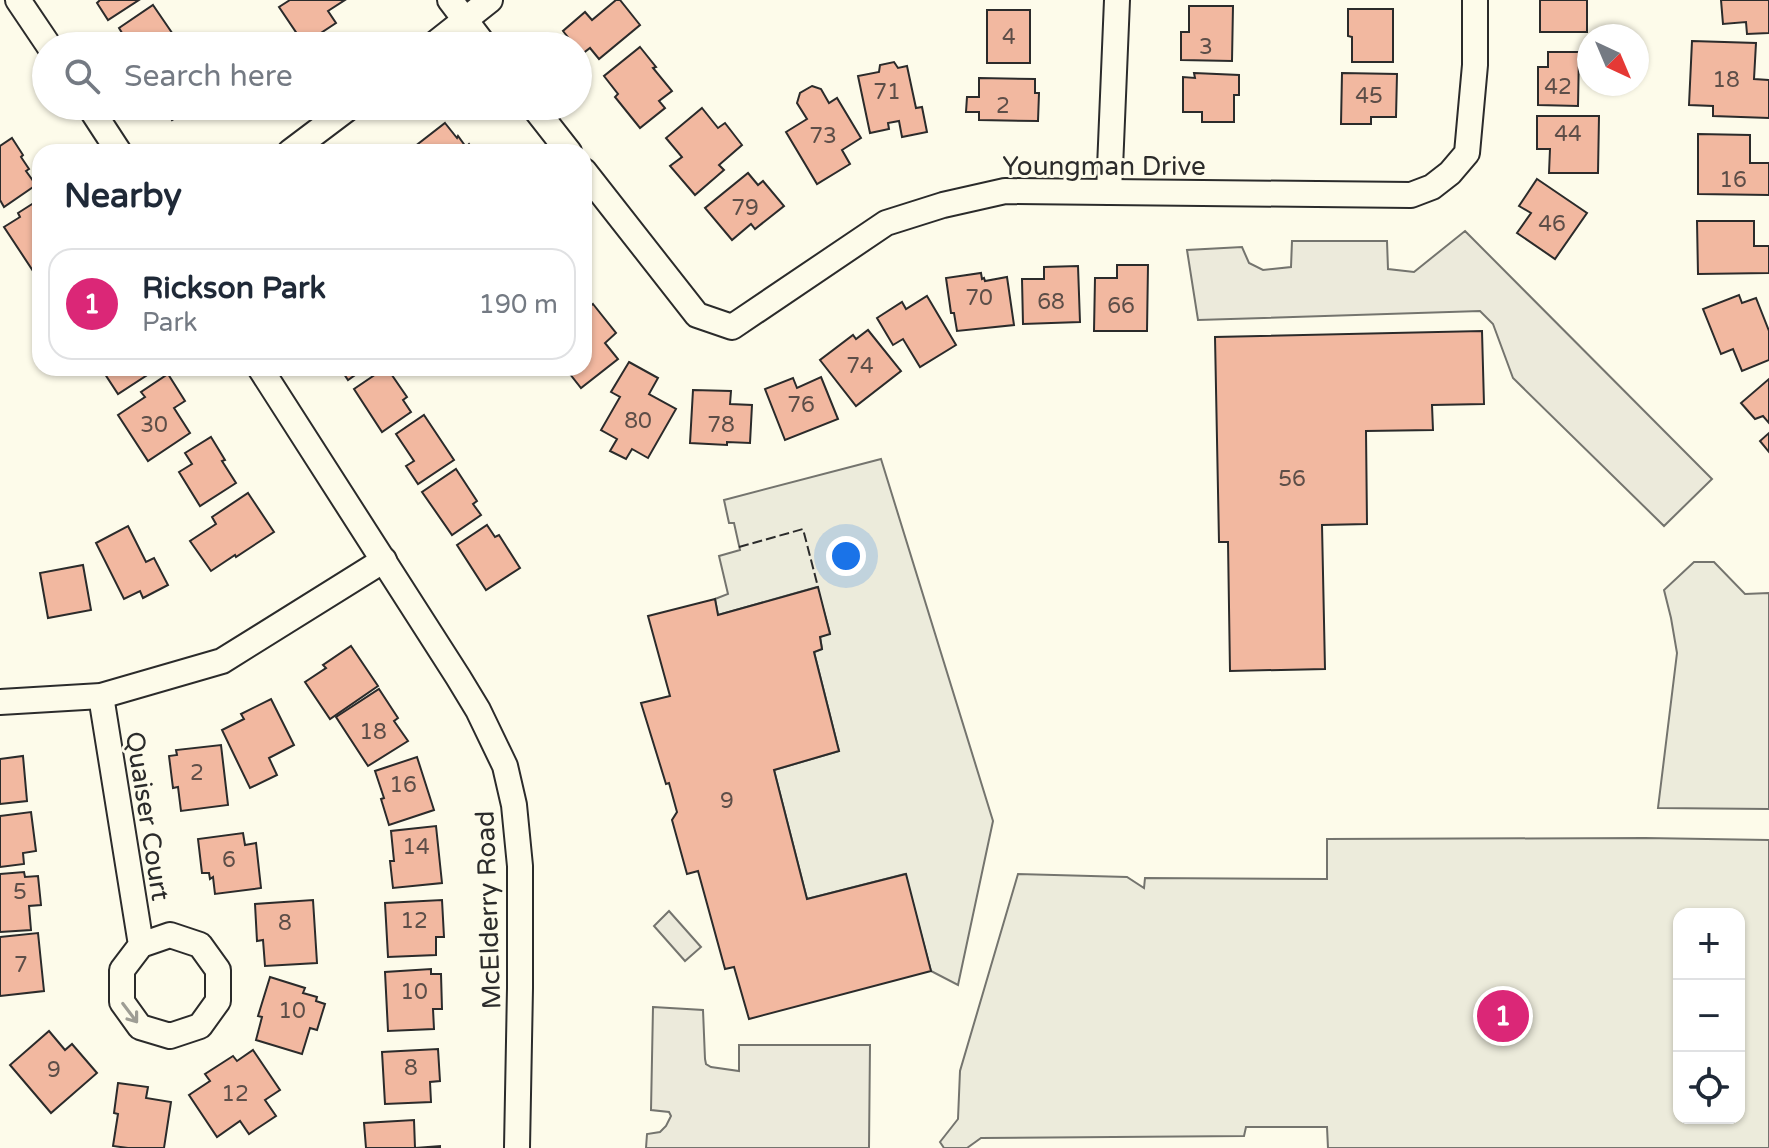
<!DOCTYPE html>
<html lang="en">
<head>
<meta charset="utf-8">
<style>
  :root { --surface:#fff; --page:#f2f2f3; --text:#1f2937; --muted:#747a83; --line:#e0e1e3; --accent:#db2777 }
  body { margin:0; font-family:"Varela Round",sans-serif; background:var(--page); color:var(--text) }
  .controls { position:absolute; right:24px; bottom:24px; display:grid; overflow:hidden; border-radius:16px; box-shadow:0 2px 6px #0004 }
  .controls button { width:72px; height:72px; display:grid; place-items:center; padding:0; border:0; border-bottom:2px solid var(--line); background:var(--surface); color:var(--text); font:40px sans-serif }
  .compass { position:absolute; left:1577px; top:24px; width:72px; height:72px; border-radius:50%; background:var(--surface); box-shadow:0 2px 6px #0004; rotate:136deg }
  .you { position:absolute; left:846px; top:556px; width:28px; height:28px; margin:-20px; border:6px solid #fff; border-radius:50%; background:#1a73e8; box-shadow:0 0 0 12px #1a73e833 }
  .badge { display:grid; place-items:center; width:52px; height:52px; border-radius:50%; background:var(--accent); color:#fff; font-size:26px; font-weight:700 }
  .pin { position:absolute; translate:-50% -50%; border:4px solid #fff; box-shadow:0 2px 8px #0006 }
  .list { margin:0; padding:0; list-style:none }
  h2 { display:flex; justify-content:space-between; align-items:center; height:104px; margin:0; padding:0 32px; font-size:34px }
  h2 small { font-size:26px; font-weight:400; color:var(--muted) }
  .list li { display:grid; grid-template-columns:52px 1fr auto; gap:24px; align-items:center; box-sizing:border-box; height:112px; margin:0 16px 16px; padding:0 16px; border:2px solid var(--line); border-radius:24px }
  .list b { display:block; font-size:30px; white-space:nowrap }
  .list p { margin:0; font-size:26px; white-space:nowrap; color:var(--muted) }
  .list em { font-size:26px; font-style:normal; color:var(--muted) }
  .icon { flex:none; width:44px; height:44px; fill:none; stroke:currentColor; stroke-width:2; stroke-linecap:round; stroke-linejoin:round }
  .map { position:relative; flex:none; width:1769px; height:1148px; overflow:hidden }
  .search { position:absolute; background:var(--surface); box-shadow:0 2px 6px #0004; left:32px; top:32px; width:560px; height:88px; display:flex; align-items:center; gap:20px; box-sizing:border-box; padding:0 28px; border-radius:44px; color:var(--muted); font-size:30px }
  .panel { position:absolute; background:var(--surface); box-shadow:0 2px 6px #0004; left:32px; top:144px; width:560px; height:232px; border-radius:24px }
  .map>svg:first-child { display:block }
</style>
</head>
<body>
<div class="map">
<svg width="1769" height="1148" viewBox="0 0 1769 1148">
  <rect width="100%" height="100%" fill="#fdfbea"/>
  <!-- green -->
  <g fill="#ecebdb" stroke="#74746e" stroke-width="2" fill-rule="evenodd">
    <polygon points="881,459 993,821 958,985 931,971 905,874 807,899 774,770 839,751 814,652 822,649 820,637 830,633 817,587 718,615 715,599 728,594 719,556 740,550 734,523 729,523 724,500"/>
    <polygon points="1694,562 1714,562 1745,594 1769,593 1769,809 1658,808 1677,653 1671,618 1664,590"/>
    <path d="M1645,838L1769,840V1148H1328L1327,1127H1246L1244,1136L981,1138L967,1148H944L940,1142L958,1119L960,1071L1018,874L1127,877L1144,888L1145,878L1327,879V839ZM1739,914V1118H1679V914Z"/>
  </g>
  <!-- parking -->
  <g fill="#eceadb" stroke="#74746e" stroke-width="2">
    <polygon points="1465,231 1712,479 1664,526 1513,378 1493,324 1480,311 1198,320 1187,250 1242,247 1249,263 1263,270 1291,267 1292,241 1387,241 1388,269 1414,272"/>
    <polygon points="669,911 701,947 685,961 654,926"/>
    <polygon points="653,1007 703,1010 705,1059 706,1064 711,1067 739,1071 739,1045 870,1045 869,1148 646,1148 647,1134 660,1132 666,1126 671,1116 669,1112 651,1110"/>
  </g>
  <!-- building -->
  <g fill="#f2b8a0" stroke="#2b2b2b" stroke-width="2">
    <polygon points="100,0 139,0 108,20 97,3"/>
    <polygon points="290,0 345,0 328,11 336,23 304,44 279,7"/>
    <polygon points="616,0 620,0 640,25 599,59 590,48 582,54 578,49 578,46 575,46 563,31 585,12 592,20"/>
    <rect x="1540" y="0" width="47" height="32"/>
    <polygon points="1721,0 1769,0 1769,33 1747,34 1746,22 1723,24"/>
    <polygon points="153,5 181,46 138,46 135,42 130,46 119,28"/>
    <polygon points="1189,6 1233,6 1232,61 1181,60 1181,32 1189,32"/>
    <polygon points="1348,9 1393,9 1393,62 1352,62 1352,37 1348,36"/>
    <rect x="987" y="10" width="43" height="53"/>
    <polygon points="1692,41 1756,43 1754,79 1769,80 1769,118 1713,116 1713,106 1689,105"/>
    <polygon points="640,47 656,67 653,68 672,91 659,101 665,108 640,128 615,97 618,94 604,76"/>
    <polygon points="1548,52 1579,52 1578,106 1538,105 1538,67 1548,67"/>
    <polygon points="894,62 898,68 907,66 916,108 922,107 927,132 902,137 899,121 888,123 889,129 870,133 858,76 879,72 880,65"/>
    <polygon points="1194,73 1239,75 1239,95 1234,95 1234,122 1202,122 1202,112 1183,112 1183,77 1195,78"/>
    <polygon points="1342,73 1397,74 1396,117 1371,117 1371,124 1341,124"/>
    <polygon points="979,78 1035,79 1035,93 1039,93 1038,121 979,120 979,112 966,112 967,97 979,97"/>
    <polygon points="812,86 821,89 829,103 837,98 861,138 842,150 850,164 817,184 786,132 807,119 797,103 800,93"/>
    <polygon points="163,106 194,106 172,120"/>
    <polygon points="702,108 718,128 725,123 742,145 719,165 724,170 695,195 670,166 682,157 666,138"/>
    <polygon points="1537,116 1599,116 1598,173 1549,173 1550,149 1537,149"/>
    <polygon points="445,123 457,138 458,136 466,147 469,144 475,152 417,152 414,147"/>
    <polygon points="1698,134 1750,135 1750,163 1769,163 1769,195 1698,194"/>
    <polygon points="12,138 23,155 21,157 29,169 26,171 36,185 4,207 0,200 0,146"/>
    <polygon points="748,173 758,185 763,181 784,206 755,229 751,224 732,240 705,208"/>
    <polygon points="1537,179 1587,213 1555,259 1517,233 1531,213 1519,206"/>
    <polygon points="40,199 40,275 37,277 4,227 20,217 18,213"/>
    <polygon points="1697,221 1754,221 1754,246 1769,246 1769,273 1698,274"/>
    <polygon points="1117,265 1148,265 1147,331 1094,331 1095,278 1117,278"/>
    <polygon points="1078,266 1080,322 1023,324 1022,279 1044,279 1044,267"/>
    <polygon points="981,273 982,279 984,278 985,281 1007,277 1014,325 957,331 954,313 951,313 946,278"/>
    <polygon points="1739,295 1742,303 1756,298 1769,331 1769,360 1742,371 1733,349 1721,354 1703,309"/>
    <polygon points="927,296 956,345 920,367 903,339 893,345 877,318 902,302 906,309"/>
    <polygon points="593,304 616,333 605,343 618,359 581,388 566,369 584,368 584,311"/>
    <polygon points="868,330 901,371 856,406 820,360 853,335 856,339"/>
    <polygon points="1482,331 1484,404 1432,405 1433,430 1366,431 1367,524 1322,525 1325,669 1230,671 1228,542 1219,542 1215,337"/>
    <polygon points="629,362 658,378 649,394 676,409 648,458 632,449 626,459 610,451 617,439 601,430 620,397 611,392"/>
    <polygon points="101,368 158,368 118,394"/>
    <polygon points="340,368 365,368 348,380"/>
    <polygon points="385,368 387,368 407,397 403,400 411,412 382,432 354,389"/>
    <polygon points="168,374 185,401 174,408 190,433 148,461 118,415 145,397 141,392"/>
    <polygon points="821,377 838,419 785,440 765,389 793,378 797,388"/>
    <polygon points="1769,379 1769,423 1763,416 1755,419 1741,403"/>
    <polygon points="693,390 731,391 730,404 752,405 750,443 727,442 727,445 690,443"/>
    <polygon points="424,415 454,460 418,484 406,466 414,461 396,434"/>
    <polygon points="1769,433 1769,452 1760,441"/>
    <polygon points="211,437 225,460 222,461 236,483 200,506 179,472 192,464 185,453"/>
    <polygon points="456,469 477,501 473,504 481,515 452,535 422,492"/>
    <polygon points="248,493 274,532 236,557 235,555 211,571 190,541 216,524 212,517"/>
    <polygon points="487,525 495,537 499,535 520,568 486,590 457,545"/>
    <polygon points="128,526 146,562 154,558 168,585 143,598 140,591 124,599 96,543"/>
    <polygon points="83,565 91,610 48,618 40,573"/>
    <polygon points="818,587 830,634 820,637 822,649 814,652 839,751 774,770 807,899 906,874 931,971 749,1019 734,967 725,969 698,871 687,874 672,820 677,812 669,783 666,784 641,703 670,696 648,616 715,599 718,615"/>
    <polygon points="351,646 378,686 330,719 305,682 326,668 323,665"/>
    <polygon points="379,689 398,718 394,721 408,741 368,766 336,717"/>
    <polygon points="271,699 294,745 269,758 277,775 250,788 222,730 244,719 241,714"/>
    <polygon points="221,745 228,805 181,811 178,787 173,788 169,756 177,755 176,750"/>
    <polygon points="23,756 27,801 0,804 0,759"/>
    <polygon points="417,757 434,810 389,825 381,799 384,798 375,771"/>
    <polygon points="31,812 36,851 23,853 24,864 0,867 0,816"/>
    <polygon points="436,826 442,883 393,888 390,861 394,861 391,831"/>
    <polygon points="243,833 245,845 256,843 261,888 215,894 213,877 210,879 209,873 202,873 198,839"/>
    <polygon points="24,872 25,877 38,876 41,905 29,906 31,930 0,932 0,874"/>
    <polygon points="313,900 317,963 265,966 263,940 257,941 255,904"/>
    <polygon points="442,900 444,937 436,937 436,955 388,957 385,903"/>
    <polygon points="38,933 44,991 0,996 0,937"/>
    <polygon points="431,969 431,974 441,974 442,1009 433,1009 434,1029 388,1031 385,972"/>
    <polygon points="270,977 305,988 303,993 317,997 316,1001 325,1004 317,1030 310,1028 302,1054 256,1040 262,1017 258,1016"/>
    <polygon points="49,1031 65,1050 72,1044 97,1073 51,1113 10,1065"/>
    <polygon points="438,1049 440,1081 430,1082 431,1102 385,1104 382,1052"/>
    <polygon points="253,1050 280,1090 265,1100 276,1116 249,1134 240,1121 217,1137 189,1095 210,1081 205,1074 233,1056 237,1061"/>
    <polygon points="118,1083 148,1087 146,1098 171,1102 164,1148 128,1148 113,1146 118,1114 114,1113"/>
    <polygon points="414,1120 415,1148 440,1146 440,1148 366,1148 364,1123"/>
  </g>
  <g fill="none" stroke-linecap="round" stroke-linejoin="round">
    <defs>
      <g id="minor">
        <polyline points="18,0 49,46"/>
        <polyline points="450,0 485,46"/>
        <polyline points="432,46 490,0"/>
        <polyline points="89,106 119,152"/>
        <polyline points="533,106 569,152"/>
        <polyline points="290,152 351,106"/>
        <polyline points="584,171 697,315 732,327 886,223 943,205 1005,191 1411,195 1432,187 1450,173 1467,153 1475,65 1475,0"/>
        <polyline points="1109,192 1117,0"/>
        <polyline points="260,368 458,677 478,710 505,766 514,805 520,866 520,988 517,1148"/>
        <polyline points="101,696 141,945 122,970 122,1002 140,1027 170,1036 200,1026 218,1001 218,970 200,945 170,935 141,945"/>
        <polyline points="0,702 101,696 222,661 384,560"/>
      </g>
    </defs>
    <!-- minor casing -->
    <use href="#minor" stroke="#2b2b2b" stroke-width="28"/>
    <!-- minor -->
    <use href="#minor" stroke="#fdfbea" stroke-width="24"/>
    <!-- fence -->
    <polyline stroke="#2b2b2b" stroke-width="2" stroke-dasharray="10 4" stroke-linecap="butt" points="739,547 803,529 818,587"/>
  </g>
  <!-- one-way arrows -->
  <defs><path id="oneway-shaft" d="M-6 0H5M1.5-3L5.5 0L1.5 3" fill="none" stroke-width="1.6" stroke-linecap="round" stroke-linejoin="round" transform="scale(2)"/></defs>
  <use stroke="#9e9d94" href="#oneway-shaft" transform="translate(130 1013) rotate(53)"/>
  <g text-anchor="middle" stroke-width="6" stroke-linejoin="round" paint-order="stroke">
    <!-- number labels -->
    <g font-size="22" fill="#5d4e48">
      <text x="1009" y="44">4</text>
      <text x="1206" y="54">3</text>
      <text x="1726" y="87">18</text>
      <text x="1558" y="94">42</text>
      <text x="887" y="99">71</text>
      <text x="1369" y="103">45</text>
      <text x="1003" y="113">2</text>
      <text x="1568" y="141">44</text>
      <text x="823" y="143">73</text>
      <text x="1733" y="187">16</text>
      <text x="745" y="215">79</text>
      <text x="1552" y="231">46</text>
      <text x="979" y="305">70</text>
      <text x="1051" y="309">68</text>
      <text x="1121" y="313">66</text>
      <text x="860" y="373">74</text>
      <text x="801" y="412">76</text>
      <text x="638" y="428">80</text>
      <text x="154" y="432">30</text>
      <text x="721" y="432">78</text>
      <text x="1292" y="486">56</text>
      <text x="373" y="739">18</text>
      <text x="197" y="780">2</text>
      <text x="403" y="792">16</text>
      <text x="727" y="808">9</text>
      <text x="416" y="854">14</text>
      <text x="229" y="867">6</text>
      <text x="20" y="899">5</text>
      <text x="414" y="928">12</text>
      <text x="285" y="930">8</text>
      <text x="21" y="972">7</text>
      <text x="414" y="999">10</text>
      <text x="292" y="1018">10</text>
      <text x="411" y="1075">8</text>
      <text x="54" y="1077">9</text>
      <text x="235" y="1101">12</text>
    </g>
    <!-- street labels -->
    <g font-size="26" fill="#2b2b2b" stroke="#fdfbea">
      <text x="1104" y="175">Youngman Drive</text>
      <text transform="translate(148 816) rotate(81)" y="9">Quaiser Court</text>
      <text transform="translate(488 910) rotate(-92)" y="9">McElderry Road</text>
    </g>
  </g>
</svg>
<div class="controls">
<button>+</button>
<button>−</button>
<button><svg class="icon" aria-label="locate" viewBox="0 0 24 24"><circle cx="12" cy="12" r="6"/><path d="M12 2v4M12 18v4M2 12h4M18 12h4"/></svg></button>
</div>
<svg class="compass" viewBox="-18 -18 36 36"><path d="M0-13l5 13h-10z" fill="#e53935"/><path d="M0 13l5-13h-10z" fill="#747a83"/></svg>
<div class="you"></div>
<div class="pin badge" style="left:1503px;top:1016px">1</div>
<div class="search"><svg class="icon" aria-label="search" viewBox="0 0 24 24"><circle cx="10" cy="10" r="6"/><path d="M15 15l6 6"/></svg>Search here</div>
<section class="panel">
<h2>Nearby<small></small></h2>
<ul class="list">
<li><span class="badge">1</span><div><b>Rickson Park</b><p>Park</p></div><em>190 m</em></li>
</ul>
</section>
</div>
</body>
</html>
